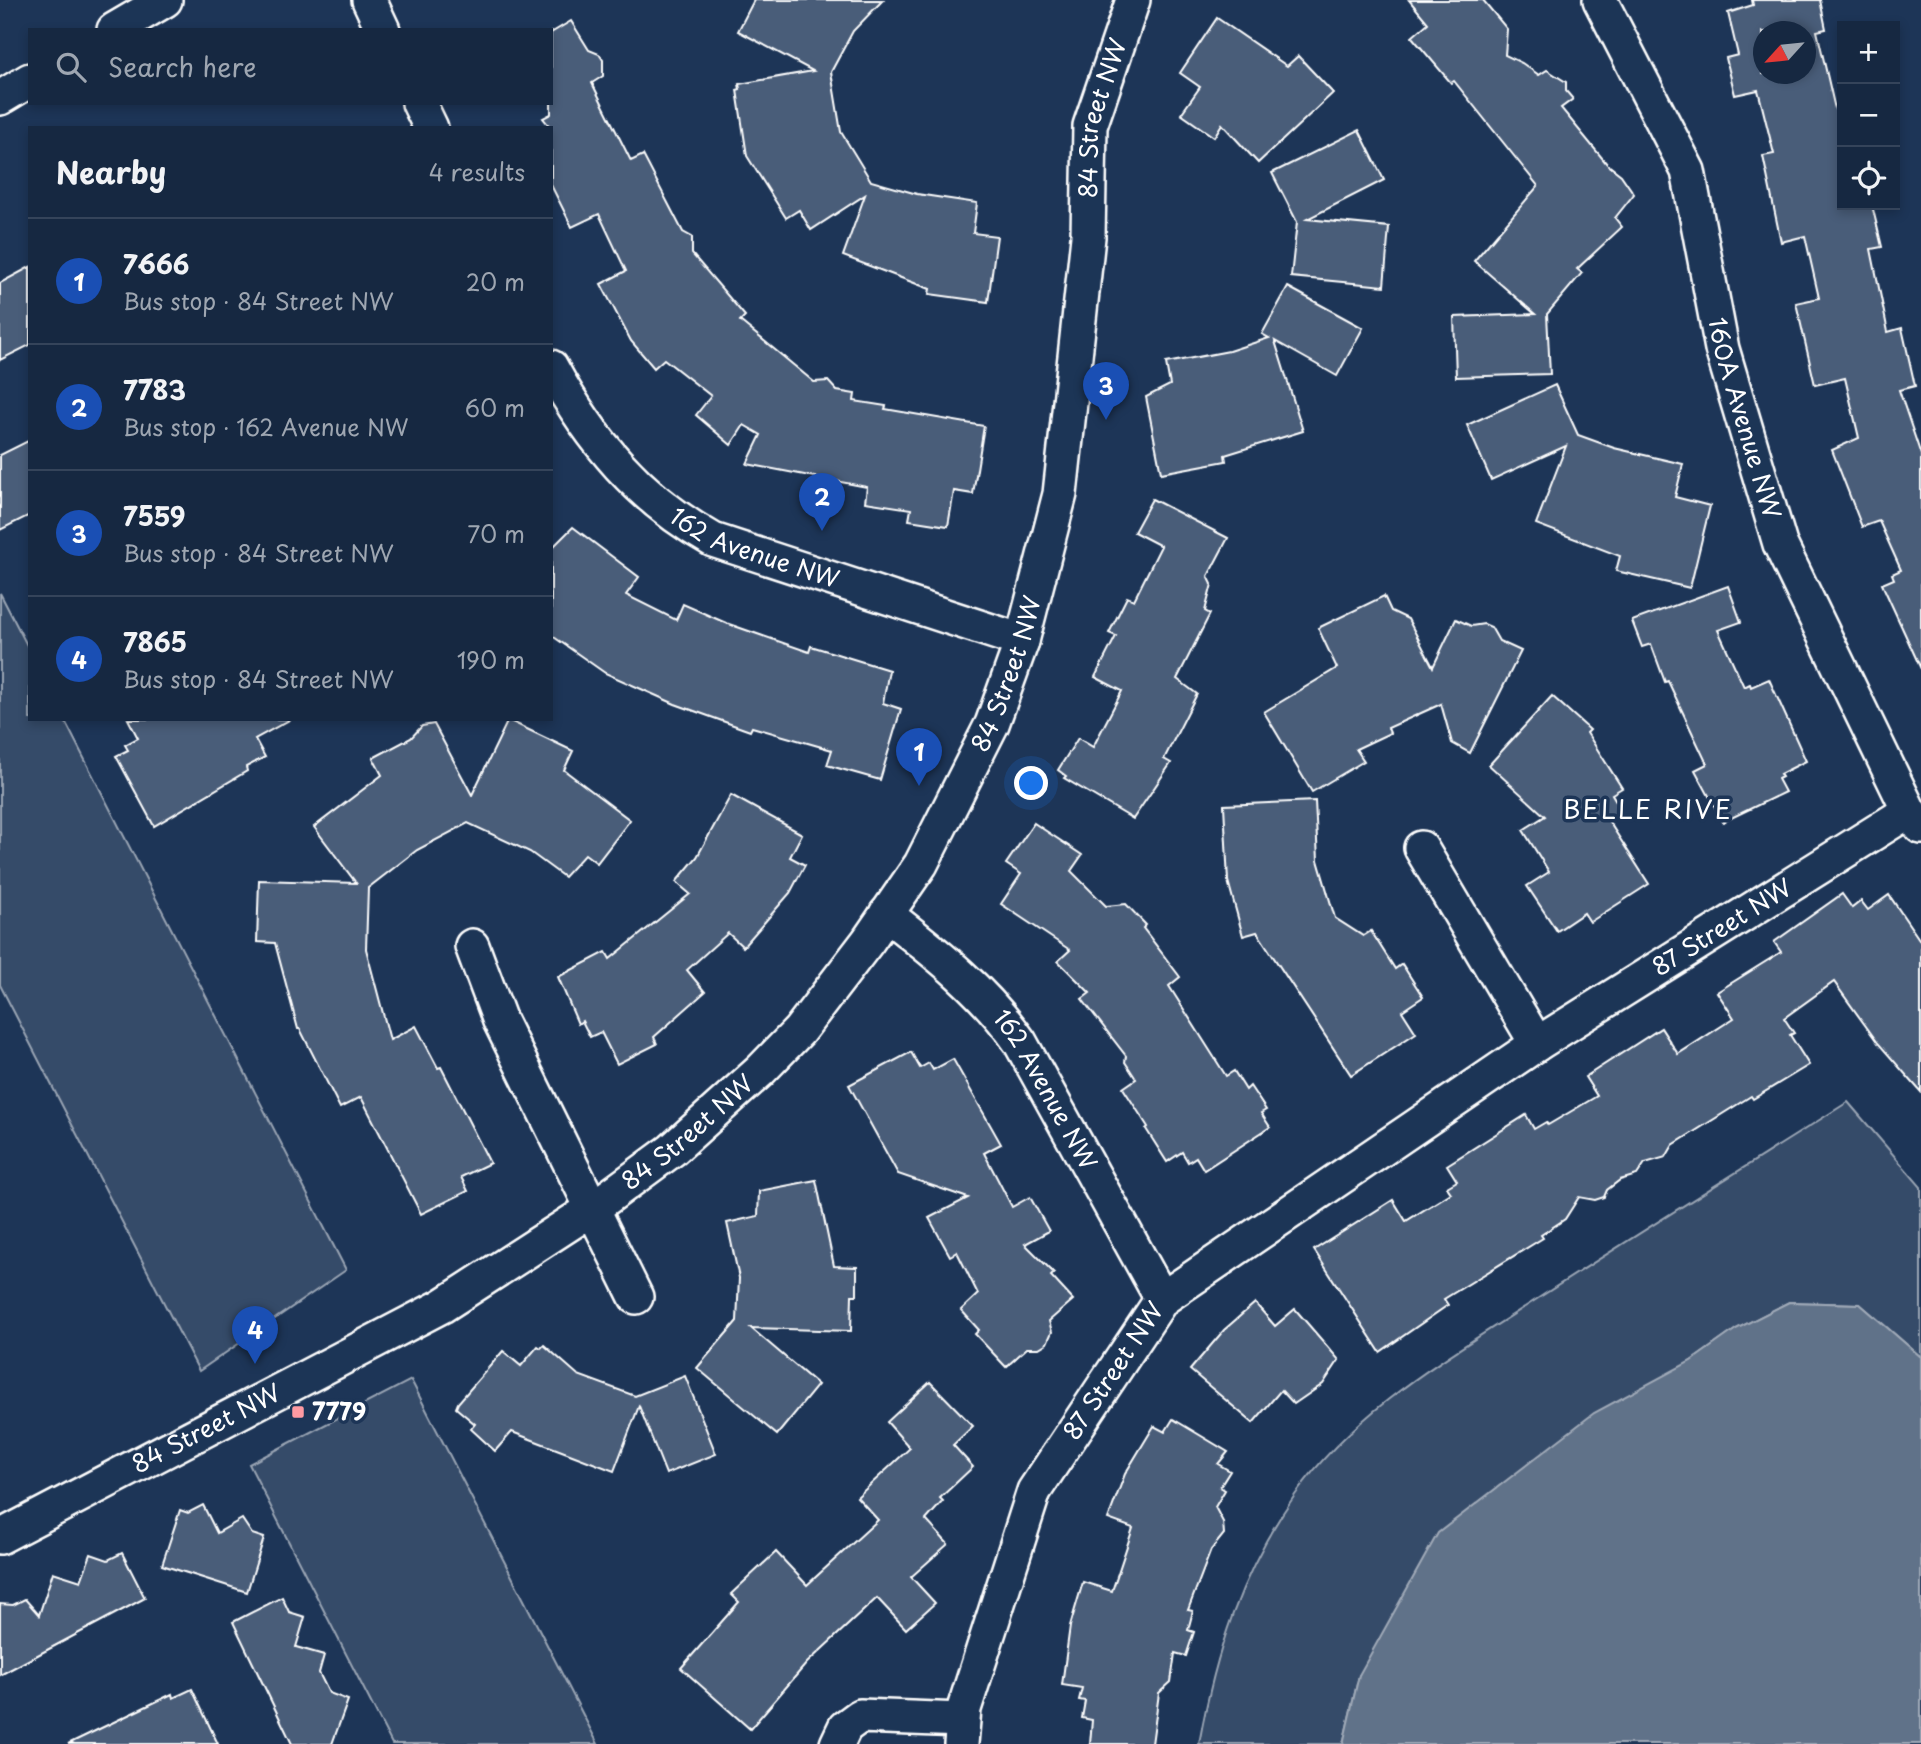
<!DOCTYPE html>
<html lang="en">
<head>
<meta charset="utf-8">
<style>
  :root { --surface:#162841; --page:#23344c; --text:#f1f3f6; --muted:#9ea6b1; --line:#35445a; --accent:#8abfa5 }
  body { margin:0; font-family:"Playpen Sans",sans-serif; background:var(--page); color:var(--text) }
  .controls { position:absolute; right:21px; top:21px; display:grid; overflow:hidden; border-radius:0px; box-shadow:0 4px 10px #0003 }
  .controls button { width:63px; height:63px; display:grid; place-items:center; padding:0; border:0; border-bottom:2px solid var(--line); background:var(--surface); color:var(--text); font:35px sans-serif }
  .compass { position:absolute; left:1753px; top:21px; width:63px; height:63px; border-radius:50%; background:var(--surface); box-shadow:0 4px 10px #0003; rotate:243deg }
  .you { position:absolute; left:1032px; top:784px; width:24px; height:24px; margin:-18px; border:5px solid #fff; border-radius:50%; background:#1a73e8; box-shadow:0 0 0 10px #1a73e833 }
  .badge { display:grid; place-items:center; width:46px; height:46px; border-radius:50%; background:var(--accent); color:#fff; font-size:23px; font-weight:700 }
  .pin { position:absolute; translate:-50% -58px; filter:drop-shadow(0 2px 4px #0008) }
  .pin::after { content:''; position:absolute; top:37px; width:24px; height:21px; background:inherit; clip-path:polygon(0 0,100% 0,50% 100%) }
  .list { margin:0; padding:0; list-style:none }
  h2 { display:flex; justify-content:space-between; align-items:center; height:91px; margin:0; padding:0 28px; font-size:30px }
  h2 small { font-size:23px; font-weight:400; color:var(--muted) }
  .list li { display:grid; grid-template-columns:46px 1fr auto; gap:21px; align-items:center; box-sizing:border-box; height:126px; padding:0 28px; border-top:2px solid var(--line) }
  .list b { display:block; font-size:26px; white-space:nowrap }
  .list p { margin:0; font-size:23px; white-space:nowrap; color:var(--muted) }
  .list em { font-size:23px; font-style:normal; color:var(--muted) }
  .icon { flex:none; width:38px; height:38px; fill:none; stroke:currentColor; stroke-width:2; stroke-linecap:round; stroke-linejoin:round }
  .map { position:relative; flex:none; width:1921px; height:1744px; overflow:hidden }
  .search { position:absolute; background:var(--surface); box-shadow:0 4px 10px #0003; left:28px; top:28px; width:525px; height:77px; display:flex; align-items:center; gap:18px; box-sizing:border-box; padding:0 24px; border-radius:0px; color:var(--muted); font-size:26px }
  .panel { position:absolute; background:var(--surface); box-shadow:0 4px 10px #0003; left:28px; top:126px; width:525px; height:595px; border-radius:0px }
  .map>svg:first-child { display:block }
</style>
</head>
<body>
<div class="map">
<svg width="1921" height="1744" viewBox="0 0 1921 1744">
  <rect width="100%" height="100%" fill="#1d3557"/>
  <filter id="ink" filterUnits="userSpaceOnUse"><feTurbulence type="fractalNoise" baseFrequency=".0143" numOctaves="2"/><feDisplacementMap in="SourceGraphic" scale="14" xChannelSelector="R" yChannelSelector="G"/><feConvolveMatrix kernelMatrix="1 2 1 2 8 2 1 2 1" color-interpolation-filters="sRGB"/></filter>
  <g filter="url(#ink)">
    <!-- green -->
    <g fill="#364b69" stroke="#9aa5b4" stroke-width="2">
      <polygon points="0,593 30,651 30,719 64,719 346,1270 199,1371 0,985"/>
      <path d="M1848,1102L1921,1187V1357L1860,1304L1789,1302L1736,1329L1691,1361L1359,1675L1343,1744H1199C1215,1654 1241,1571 1295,1495C1357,1407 1452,1355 1540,1297C1642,1231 1745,1167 1848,1102Z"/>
      <polygon points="411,1380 598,1744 392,1744 249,1464"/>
    </g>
    <!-- water -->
    <polygon fill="#617289" stroke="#a0aab8" stroke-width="2" points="1789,1302 1860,1304 1921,1357 1921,1744 1343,1744 1359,1675 1438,1533 1594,1413 1691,1361 1736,1329"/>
    <!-- building -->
    <g fill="#4a5d79" stroke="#fff" stroke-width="2" fill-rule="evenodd">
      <polygon points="754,0 883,0 853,31 831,72 841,132 871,181 917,194 977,203 973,233 997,236 988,302 929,294 930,289 843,256 865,195 811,230 799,210 786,218 747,156 737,90 740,89 739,84 813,71 738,31"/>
      <polygon points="1409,0 1483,0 1507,29 1505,55 1522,63 1539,75 1547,70 1566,82 1566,91 1573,99 1561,108 1607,164 1621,175 1634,194 1615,218 1622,227 1577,269 1582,273 1547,314 1550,374 1456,377 1454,317 1535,314 1474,261 1538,186 1454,81 1451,83 1412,37 1428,23"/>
      <path d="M1752,0H1820L1826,29L1817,31L1835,109L1842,107V205H1872L1882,247L1871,249L1888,332L1902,328L1915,386L1899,390L1921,455V669L1882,584L1894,579L1892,574L1901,570L1879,521L1862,527L1832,450L1859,438L1845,378L1815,385L1796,303L1819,298L1805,236L1781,242L1763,156L1774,154L1758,90L1735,95L1726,58L1738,55L1728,13L1753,5ZM1763,32H1805V74H1763Z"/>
      <polygon points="1217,18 1287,66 1298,56 1333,93 1258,163 1222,124 1214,137 1181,114 1200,87 1180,73"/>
      <polygon points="571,21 589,50 599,54 603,60 603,76 592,83 631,161 643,155 683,232 692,237 692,254 745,316 740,321 814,382 828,381 837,391 855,394 854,401 886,406 885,409 984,426 973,494 954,491 948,526 909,520 911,509 865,502 867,487 747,464 761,435 744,425 731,445 696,415 711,396 664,359 654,368 631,341 601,284 626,271 599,214 572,227 551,185 551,128 543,118 551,114 551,33"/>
      <polygon points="1359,130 1384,180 1307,219 1389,227 1384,286 1291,277 1297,222 1272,173"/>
      <polygon points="30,267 30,345 0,360 0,283"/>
      <polygon points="1288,287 1363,328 1337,376 1275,341 1303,431 1225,455 1226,461 1161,473 1146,397 1170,385 1166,363 1229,351 1269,338 1262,334"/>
      <polygon points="1555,385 1578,435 1614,448 1683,464 1675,497 1710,506 1690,588 1616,571 1620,556 1536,524 1566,446 1491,480 1467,425"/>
      <polygon points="30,440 30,515 0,530 0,455"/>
      <polygon points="1152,499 1228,538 1208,576 1212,584 1205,611 1210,614 1177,679 1197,694 1164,759 1171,763 1133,819 1064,778 1066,776 1058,770 1078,738 1093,747 1122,691 1095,677 1116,636 1109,633 1127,597 1134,600 1161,546 1134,532"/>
      <polygon points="573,527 639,577 626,595 676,620 683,604 726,623 809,652 811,646 889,670 883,703 901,709 880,780 827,765 832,750 752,727 750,731 675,704 605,673 551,635 551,549"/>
      <polygon points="1728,586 1741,622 1718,630 1744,687 1750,684 1751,687 1769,679 1806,761 1780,774 1782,777 1778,779 1785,792 1723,822 1695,770 1707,764 1668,681 1665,682 1651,644 1642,647 1632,621"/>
      <polygon points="1384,596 1391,611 1408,619 1433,667 1456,619 1471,626 1484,624 1491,627 1499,641 1521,651 1470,753 1452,743 1441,704 1388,728 1390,733 1356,749 1364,761 1312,792 1264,712 1337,668 1318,628"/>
      <polygon points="1552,696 1590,730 1587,733 1622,788 1612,794 1622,811 1608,820 1649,884 1590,922 1584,913 1557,931 1527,886 1549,872 1523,830 1545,816 1489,765"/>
      <polygon points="128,719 291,719 255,739 265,757 246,767 247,771 154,826 116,756 128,750 125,745 138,738"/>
      <polygon points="508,720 573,751 564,770 630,820 597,863 585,854 564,877 530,852 468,823 417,850 368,888 366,949 390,1040 416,1026 438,1068 441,1067 490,1163 461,1177 468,1191 421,1214 361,1097 340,1108 300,1029 298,1029 275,943 257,942 259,880 356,883 314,827 382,775 373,758 411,738 422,726 434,724 472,795"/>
      <polygon points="731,795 802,834 790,857 805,865 790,893 743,947 728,933 687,970 705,992 654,1037 657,1044 617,1064 601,1032 590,1037 582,1021 578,1024 558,977 606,952 610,959 690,894 676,882 697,857"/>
      <polygon points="1315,801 1318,860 1335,918 1363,936 1371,931 1395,969 1402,964 1423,997 1402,1011 1416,1033 1351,1075 1257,932 1243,936 1228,881 1224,805"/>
      <polygon points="1034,823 1082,855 1071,871 1106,906 1126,904 1146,925 1143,928 1180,977 1169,986 1226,1076 1234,1071 1246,1090 1250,1086 1266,1110 1261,1113 1270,1127 1204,1170 1196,1157 1188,1162 1182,1152 1167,1162 1146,1129 1148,1127 1123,1088 1136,1079 1125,1062 1126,1056 1082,999 1090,993 1058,961 1070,950 1001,904 1021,874 1006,864"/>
      <polygon points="1842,894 1852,908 1861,901 1868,910 1889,895 1921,942 1921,1092 1878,1043 1834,982 1784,1018 1794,1033 1790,1035 1809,1065 1753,1099 1751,1096 1673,1145 1666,1157 1645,1163 1637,1175 1620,1180 1607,1190 1604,1197 1595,1200 1579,1197 1565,1219 1541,1235 1543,1238 1444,1299 1448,1305 1380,1352 1314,1250 1393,1200 1406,1221 1451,1193 1447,1187 1457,1181 1447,1165 1526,1115 1534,1129 1546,1122 1548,1125 1597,1096 1585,1077 1661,1028 1678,1054 1734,1018 1717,992 1781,952 1774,942"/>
      <polygon points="911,1052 920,1068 929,1063 933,1070 953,1059 1001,1144 984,1153 1012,1207 1030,1197 1049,1231 1025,1244 1054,1273 1051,1276 1073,1300 1049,1321 1052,1332 1047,1343 1039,1348 1027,1348 1006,1367 975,1334 979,1330 961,1310 978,1294 957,1252 950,1256 929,1218 968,1198 898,1174 849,1085"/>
      <polygon points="816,1180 834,1266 857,1267 857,1295 852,1295 851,1331 751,1328 818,1385 777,1435 697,1368 737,1321 739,1278 727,1223 758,1216 759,1191"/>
      <polygon points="1255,1303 1275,1326 1295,1309 1339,1360 1323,1384 1294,1404 1281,1390 1253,1423 1190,1370 1224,1330"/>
      <polygon points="544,1345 578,1375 635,1396 685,1376 716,1454 666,1474 639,1406 614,1471 512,1432 495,1451 471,1429 475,1424 456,1408 458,1403 503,1351 521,1366 538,1346 541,1348"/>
      <polygon points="930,1382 973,1426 953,1445 973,1467 940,1498 943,1501 926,1520 948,1544 911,1577 935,1603 906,1629 877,1598 807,1663 750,1729 681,1668 739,1602 731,1594 776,1552 807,1585 878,1520 857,1497 910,1448 887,1422"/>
      <polygon points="1173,1419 1228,1452 1218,1464 1230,1471 1220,1487 1225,1490 1215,1507 1223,1522 1224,1534 1211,1550 1188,1610 1193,1611 1188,1630 1194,1632 1186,1656 1175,1653 1171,1682 1159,1693 1152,1744 1090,1744 1092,1720 1082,1718 1085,1701 1079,1700 1082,1688 1062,1685 1070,1626 1083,1582 1112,1591 1133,1528 1108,1519 1125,1474 1154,1426 1165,1432"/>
      <polygon points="203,1505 217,1533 242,1519 252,1534 264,1538 247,1592 162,1565 180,1510 188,1513"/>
      <polygon points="122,1553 145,1598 0,1675 0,1604 13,1605 25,1599 39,1615 53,1572 81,1581 91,1554 108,1560"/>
      <polygon points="282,1597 289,1612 305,1617 296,1647 324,1655 319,1673 329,1693 348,1700 332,1744 292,1744 233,1622"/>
      <polygon points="192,1689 218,1744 68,1744 172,1694 173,1698"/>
    </g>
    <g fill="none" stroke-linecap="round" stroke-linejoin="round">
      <defs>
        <g id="minor">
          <polyline points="369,0 383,30"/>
          <path id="s1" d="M1600,0L1688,171L1722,349L1780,544L1909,811L1921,827"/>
          <polyline points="114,30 165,0"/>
          <polyline points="0,98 30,80"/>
          <polyline points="419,103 431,128"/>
          <path id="s2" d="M551,367C591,441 640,499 713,540L1022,641"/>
          <polyline points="1421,848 1537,1044"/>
          <path id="s3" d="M886,914C936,953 983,989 1020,1042L1162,1299"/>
          <polyline points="472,946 500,1021 636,1297"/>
          <path id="s4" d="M0,1537L442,1306L592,1209L672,1150L760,1071L799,1031L868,941L921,864L992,724L1022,641L1060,494L1088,237L1090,126L1133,0"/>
          <polyline points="837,1744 845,1727 860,1716 962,1720"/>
          <path id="s5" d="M961,1744L964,1709L1034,1491L1162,1299L1537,1044L1909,811"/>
        </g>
      </defs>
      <!-- minor casing -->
      <use href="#minor" stroke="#fff" stroke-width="38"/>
      <!-- minor -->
      <use href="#minor" stroke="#1d3557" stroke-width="33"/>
    </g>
  </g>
  <!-- markers -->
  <rect fill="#ff9aa2" stroke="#1d3557" stroke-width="2.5" x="291" y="1405" width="14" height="14" rx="3.5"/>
  <g text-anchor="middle" stroke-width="7" stroke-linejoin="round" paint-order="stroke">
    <!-- street labels -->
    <g font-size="24" fill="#fff" stroke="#1d3557">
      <text dy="8" stroke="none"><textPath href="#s4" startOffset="1934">84 Street NW</textPath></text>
      <text dy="8" stroke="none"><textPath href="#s1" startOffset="446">160A Avenue NW</textPath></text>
      <text dy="8" stroke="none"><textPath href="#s2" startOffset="282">162 Avenue NW</textPath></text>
      <text dy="8" stroke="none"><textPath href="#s4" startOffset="1367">84 Street NW</textPath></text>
      <text dy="8" stroke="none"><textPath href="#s5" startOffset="1167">87 Street NW</textPath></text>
      <text dy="8" stroke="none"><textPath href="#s3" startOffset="240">162 Avenue NW</textPath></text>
      <text dy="8" stroke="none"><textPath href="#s4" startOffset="800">84 Street NW</textPath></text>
      <text dy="8" stroke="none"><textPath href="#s5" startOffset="408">87 Street NW</textPath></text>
      <text dy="8" stroke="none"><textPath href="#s4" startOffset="233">84 Street NW</textPath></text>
    </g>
    <!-- poi labels -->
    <g font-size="24" font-weight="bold" fill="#fff" stroke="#1d3557" text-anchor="start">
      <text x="312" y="1420">7779</text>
    </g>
    <!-- neighbourhood labels -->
    <g font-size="26" letter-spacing="2" fill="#fff" stroke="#1d3557">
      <text x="1648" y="819">BELLE RIVE</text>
    </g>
  </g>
</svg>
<div class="controls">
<button>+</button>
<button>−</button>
<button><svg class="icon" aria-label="locate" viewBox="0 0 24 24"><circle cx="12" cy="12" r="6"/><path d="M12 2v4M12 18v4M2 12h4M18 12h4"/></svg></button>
</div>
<svg class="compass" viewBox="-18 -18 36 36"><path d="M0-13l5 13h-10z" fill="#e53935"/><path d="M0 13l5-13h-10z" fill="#9ea6b1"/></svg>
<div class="you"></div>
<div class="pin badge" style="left:919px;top:786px;background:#1a4fb4">1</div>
<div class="pin badge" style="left:822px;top:531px;background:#1a4fb4">2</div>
<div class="pin badge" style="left:1106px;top:420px;background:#1a4fb4">3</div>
<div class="pin badge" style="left:255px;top:1364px;background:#1a4fb4">4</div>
<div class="search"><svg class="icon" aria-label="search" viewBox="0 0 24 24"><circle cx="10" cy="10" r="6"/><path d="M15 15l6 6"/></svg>Search here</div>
<section class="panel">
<h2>Nearby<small>4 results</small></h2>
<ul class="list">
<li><span class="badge" style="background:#1a4fb4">1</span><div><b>7666</b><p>Bus stop · 84 Street NW</p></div><em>20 m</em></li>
<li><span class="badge" style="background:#1a4fb4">2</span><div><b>7783</b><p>Bus stop · 162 Avenue NW</p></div><em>60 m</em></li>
<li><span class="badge" style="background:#1a4fb4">3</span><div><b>7559</b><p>Bus stop · 84 Street NW</p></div><em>70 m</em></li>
<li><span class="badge" style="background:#1a4fb4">4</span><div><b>7865</b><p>Bus stop · 84 Street NW</p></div><em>190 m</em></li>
</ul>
</section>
</div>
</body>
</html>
